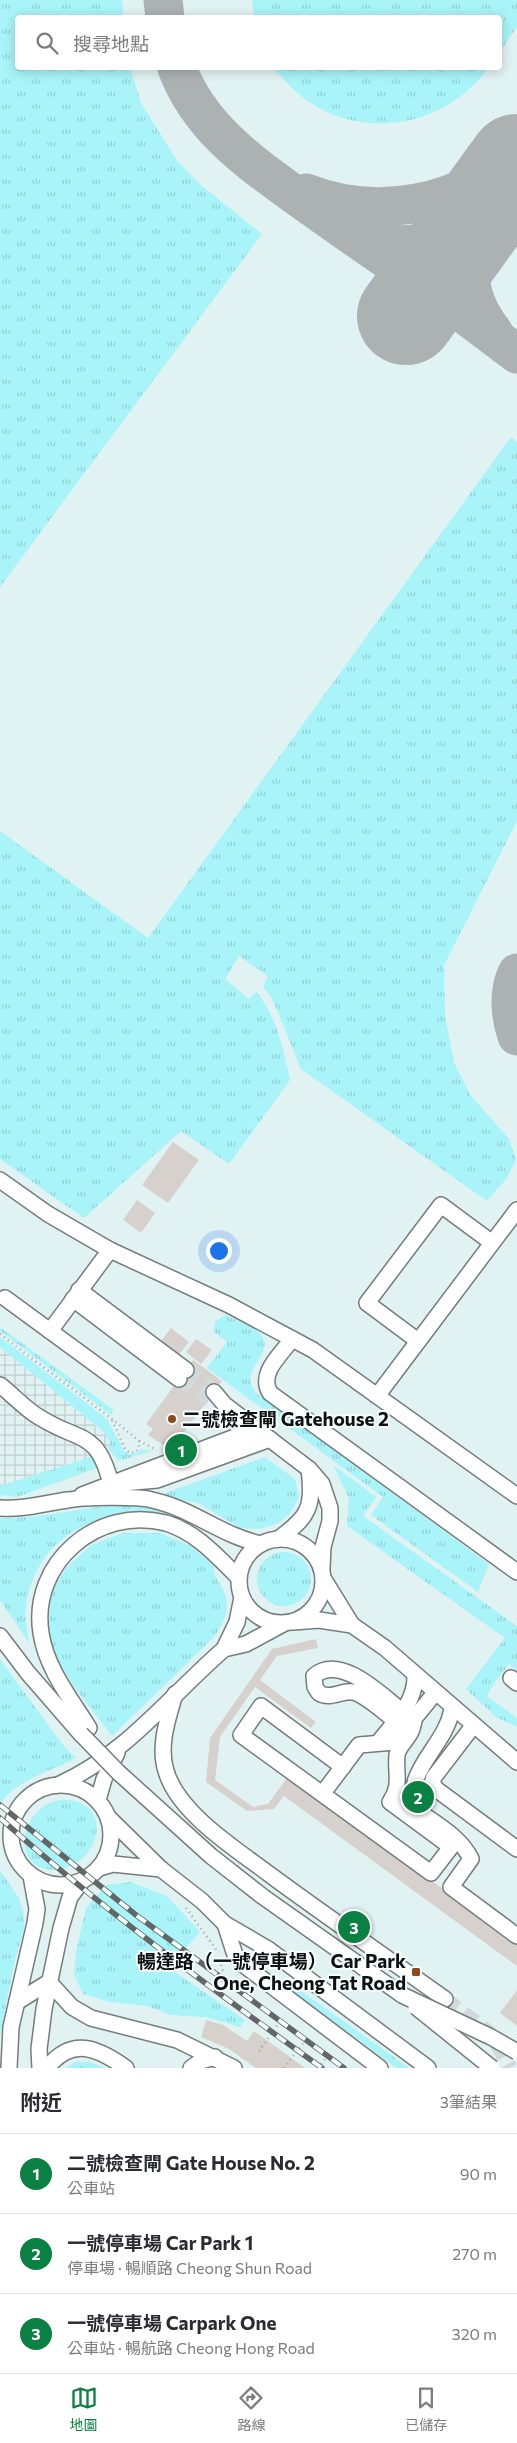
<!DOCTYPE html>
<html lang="zh-TW">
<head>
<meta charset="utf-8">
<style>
  :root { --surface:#fff; --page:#f2f2f3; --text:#2b2b33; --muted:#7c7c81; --line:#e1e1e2; --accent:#0b8043 }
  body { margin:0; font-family:Commissioner,"Noto Sans TC",sans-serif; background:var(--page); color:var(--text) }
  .you { position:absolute; left:218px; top:1250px; width:18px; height:18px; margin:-12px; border:4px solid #fff; border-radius:50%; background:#1a73e8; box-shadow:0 0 0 8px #1a73e833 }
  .badge { display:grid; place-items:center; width:32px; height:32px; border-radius:50%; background:var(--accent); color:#fff; font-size:16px; font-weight:700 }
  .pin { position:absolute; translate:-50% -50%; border:2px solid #fff; box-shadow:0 1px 5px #0006 }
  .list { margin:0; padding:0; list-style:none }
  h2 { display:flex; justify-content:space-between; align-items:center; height:65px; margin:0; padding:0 20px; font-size:21px }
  h2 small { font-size:16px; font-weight:400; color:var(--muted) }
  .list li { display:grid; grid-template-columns:32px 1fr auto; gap:15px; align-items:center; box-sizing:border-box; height:80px; padding:0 20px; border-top:1px solid var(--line) }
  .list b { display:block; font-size:19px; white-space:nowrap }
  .list p { margin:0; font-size:16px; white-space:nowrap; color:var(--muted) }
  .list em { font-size:16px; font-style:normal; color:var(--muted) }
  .icon { flex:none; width:28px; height:28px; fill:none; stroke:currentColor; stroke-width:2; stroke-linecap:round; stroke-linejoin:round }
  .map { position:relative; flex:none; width:517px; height:2068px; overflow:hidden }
  .search { position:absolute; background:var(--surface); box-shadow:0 2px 12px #0003; left:15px; right:15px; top:15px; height:55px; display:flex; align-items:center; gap:12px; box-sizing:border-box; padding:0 18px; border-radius:5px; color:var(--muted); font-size:19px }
  .sheet { height:305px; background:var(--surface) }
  nav { display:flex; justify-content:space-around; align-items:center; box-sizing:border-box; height:70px; border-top:1px solid var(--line); background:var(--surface); font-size:14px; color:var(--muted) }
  nav a { display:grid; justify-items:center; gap:2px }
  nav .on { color:var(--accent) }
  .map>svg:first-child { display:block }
</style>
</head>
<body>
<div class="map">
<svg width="517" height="2068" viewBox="0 0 517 2068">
  <defs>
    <pattern id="industrial-grid" width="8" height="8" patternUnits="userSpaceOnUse" patternTransform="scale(1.25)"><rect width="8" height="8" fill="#e1f2f3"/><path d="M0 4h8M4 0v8" fill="none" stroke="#c0cecf"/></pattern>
    <pattern id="grass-tufts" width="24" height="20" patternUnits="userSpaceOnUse" patternTransform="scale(1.25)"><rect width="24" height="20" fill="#a8f4f8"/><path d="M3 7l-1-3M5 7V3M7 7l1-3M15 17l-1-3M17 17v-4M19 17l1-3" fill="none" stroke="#8fd0d4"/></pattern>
  </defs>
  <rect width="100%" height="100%" fill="#f5fdfd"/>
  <!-- built -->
  <path fill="#e1f2f3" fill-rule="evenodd" d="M0,0H517V2068H0ZM18,18H500V68H18Z"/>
  <!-- industrial -->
  <polygon fill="url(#industrial-grid)" points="0,1347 104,1432 111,1445 94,1456 0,1486"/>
  <!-- grass -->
  <g fill="url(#grass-tufts)">
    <polygon points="0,0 122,0 123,17 18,18 18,68 130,68 141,103 178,162 202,186 262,234 0,587"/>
    <polygon points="252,0 517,0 517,27 500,51 500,18 254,17"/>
    <path d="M275,68H488C435,141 327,143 275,68Z"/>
    <path d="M511,437L517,442V821L444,965L445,1016L454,1063L471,1096L509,1139L516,1159L507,1178L487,1201L301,1069L278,1012L270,995L263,987L268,976L239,956L225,979L249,999L256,992C277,1016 283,1049 290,1080L229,1164L181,1131L84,1218L0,1159V831L148,938Z"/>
    <path d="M225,1315C233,1319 255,1327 260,1333C276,1352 245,1366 251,1384C252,1387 255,1391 257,1394L489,1564L478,1592L371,1515L383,1497L207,1368L227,1342L214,1332L215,1322Z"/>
    <polygon points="0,1327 114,1410 111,1415 0,1331"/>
    <polygon points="0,1337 107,1419 124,1451 130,1454 137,1453 141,1449 151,1451 119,1461 107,1448 111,1445 104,1432 0,1347"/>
    <polygon points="94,1456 97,1468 17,1497 0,1495 0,1486"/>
    <polygon points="265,1457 295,1479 299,1497 290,1514 279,1523 260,1529 240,1528 198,1503 160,1495"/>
    <polygon points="333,1465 376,1497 363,1516 517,1626 517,1670 509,1664 494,1683 487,1696 517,1718 517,1727 496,1717 466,1689 505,1638 347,1526 349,1498"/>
    <path d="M122,1505L157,1509L186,1522L184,1525C174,1521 164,1516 155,1514C142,1511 126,1513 113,1516C65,1527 34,1556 26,1605C24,1617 28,1632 29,1643L0,1600V1518C41,1519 81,1507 122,1505Z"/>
    <path d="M123,1533H160L189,1545L214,1566C213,1576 217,1578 222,1587C232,1606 225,1623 212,1639L112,1736L75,1688L61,1666L50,1642L49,1613L51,1592L66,1568L91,1545Z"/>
    <circle cx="284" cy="1579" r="27"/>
    <path d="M0,1659L62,1744L76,1758C54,1770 11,1782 0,1805Z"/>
    <path d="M71,1800C121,1811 90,1878 46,1869C6,1860 26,1795 71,1800Z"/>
    <polygon points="0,1870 19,1898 24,1915 24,1928 14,1964 0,2036"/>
    <polygon points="131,1882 167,1896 200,1932 169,1968 245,2020 240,2027 206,2017 170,2015 148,2006 110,2002 83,1994 74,1974 76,1952 86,1908 106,1885"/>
    <polygon points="290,1983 409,2068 397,2068 287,1987"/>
    <polygon points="75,2062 90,2062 105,2068 65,2068"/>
  </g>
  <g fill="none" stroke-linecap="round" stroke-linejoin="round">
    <!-- taxiway -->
    <g stroke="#acb2b2" stroke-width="39">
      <polyline points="163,0 165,18"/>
      <path d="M177,68C200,129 251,163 302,200C341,228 380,255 420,282C453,305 485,330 517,354"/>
      <path d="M306,193C377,221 461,205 517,153"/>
      <path d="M361,238C411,254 457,241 489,200"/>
      <path d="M494,333C445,271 481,221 515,166"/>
      <path d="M517,973C508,992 510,1016 517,1036"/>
    </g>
    <!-- runway -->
    <polyline stroke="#acb2b2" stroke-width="98" points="406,316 517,163"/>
  </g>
  <!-- building -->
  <g fill="#d7d1cd">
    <polygon points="173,1142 199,1160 168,1203 142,1185"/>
    <polygon points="137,1200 155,1213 141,1233 123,1220"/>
    <polygon points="171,1328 189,1342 177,1357 159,1344"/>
    <polygon points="196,1339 212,1350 201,1364 186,1352"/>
    <polygon points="193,1360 222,1381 175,1444 168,1439 163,1445 148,1435 153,1429 146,1424"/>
    <polygon points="316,1639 318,1648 277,1656 260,1680 316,1722 311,1728 255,1687 220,1737 215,1780 253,1807 268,1804 289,1775 517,1944 517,1966 284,1796 274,1809 247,1811 206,1782 210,1738 272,1649"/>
    <polygon points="517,1990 517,2026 500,2013"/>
    <polygon points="206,2020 223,2025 247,2041 254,2031 305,2068 256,2068 229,2049 201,2037"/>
  </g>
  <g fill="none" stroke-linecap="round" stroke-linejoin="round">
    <!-- minor-tunnel -->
    <g stroke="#d2d9da" stroke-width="15" stroke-dasharray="15 8" stroke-linecap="butt">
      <polyline points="186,1370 214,1392"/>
      <polyline points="179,1379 209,1400"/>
      <polyline points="445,1999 487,2031 496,2042 510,2068"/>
    </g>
    <defs>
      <g id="minor">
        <polyline points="0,1180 48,1214 110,1250 229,1305 313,1350 517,1496"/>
        <polyline points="79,1290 186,1370"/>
        <polyline points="5,1298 121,1383"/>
        <polyline points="73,1299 179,1379"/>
        <polyline points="50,1331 110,1250"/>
        <path d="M292,1339C281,1355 258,1373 270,1393L517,1572"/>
        <polyline points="418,1341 367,1303 441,1205 491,1242"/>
        <path d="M0,1385C13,1395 25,1409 39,1417C80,1443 97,1429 111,1484L157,1480L270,1439"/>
        <polyline points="214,1392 225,1405 309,1469 322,1484 330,1508 330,1521 323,1547 322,1568"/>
        <polyline points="377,1396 517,1210"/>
        <polyline points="82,1495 256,1429"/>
        <path d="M0,1508C23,1510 45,1503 68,1500C84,1497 136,1496 152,1500C191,1508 222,1536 261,1544"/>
        <circle cx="281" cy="1581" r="42"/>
        <path d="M278,1539C309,1517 314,1507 309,1469"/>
        <polyline points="323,1578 352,1625"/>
        <polyline points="293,1622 319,1620 352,1625 385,1648 517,1762"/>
        <polyline points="0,1636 28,1673 81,1734"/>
        <polyline points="224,1649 237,1622 242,1597"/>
        <polyline points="511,1678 517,1683"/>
        <path d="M175,1694C168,1718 158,1746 166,1771C178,1813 236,1849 269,1874C327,1917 386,1957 445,1999"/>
        <path d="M452,1708C447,1745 405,1768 414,1808C434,1823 460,1836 471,1859L451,1887L517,1936"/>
        <path d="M403,1712C382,1696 341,1653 314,1676L315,1687L319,1693C331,1700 341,1690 353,1692C367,1695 393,1720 405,1729"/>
        <polyline points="473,1726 434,1777 432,1783 436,1789 517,1849"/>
        <path d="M89,1728C71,1699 46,1668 41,1633C30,1563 98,1505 166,1523C196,1532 217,1556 238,1577"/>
        <path d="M378,1743C394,1722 416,1703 415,1675"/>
        <path d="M343,1767L261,1706L241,1735L431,1873L451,1847L390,1802C402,1785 395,1773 397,1755C399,1743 413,1738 414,1719"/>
        <polyline points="119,1773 211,1856 262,1896 402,1995"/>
        <path d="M60,1784C125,1755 171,1695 224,1649L246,1644L283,1624"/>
        <circle cx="61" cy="1835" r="50"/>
        <polyline points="323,1793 359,1745 395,1742 435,1693"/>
        <polyline points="98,1800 104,1779 117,1753"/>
        <polyline points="109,1818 161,1869 202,1901 225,1924 268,1949 428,2068"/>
        <polyline points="99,1868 113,1864 161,1869"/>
        <polyline points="225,1924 235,1955 244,1965 380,2068"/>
        <polyline points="49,1982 72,2007 91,2018 177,2040 234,2068"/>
        <polyline points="17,2002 49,1982"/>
        <polyline points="9,2068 11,2027 35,1923 37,1909 31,1876"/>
        <polyline points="40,2068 39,2049 44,2009 61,1928 70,1897 82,1881"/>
        <path d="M47,2068C72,2036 98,2048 126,2068"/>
        <polyline points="191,2068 201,2061 215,2057"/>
      </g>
    </defs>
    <!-- minor casing -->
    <use href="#minor" stroke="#757c7c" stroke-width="18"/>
    <!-- path -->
    <g stroke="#a0a5a6" stroke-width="2.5" stroke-dasharray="1 4" stroke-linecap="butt">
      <path d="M0,1334C46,1370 95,1404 139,1441V1447L136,1452L130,1453L125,1449L112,1420"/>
      <polyline points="212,1430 220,1419"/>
      <polyline points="139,1441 157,1450"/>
      <polyline points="186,1908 218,1952"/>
      <polyline points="220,1960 225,1979"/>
      <polyline points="259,2051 278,2024"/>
      <polyline points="284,2068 304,2042"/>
      <polyline points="318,2068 326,2058"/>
    </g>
    <!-- minor -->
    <use href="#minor" stroke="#fff" stroke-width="15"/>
    <defs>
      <g id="rail">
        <polyline points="0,1805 136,1915 344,2068"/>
        <path d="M0,1818C102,1909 212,1989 322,2068"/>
      </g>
    </defs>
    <!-- rail casing -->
    <use href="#rail" stroke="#626667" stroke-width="5.5"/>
    <!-- rail -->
    <use href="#rail" stroke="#f5fdfd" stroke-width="4" stroke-dasharray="11" stroke-linecap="butt"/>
    <defs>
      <g id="minor-bridge">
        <polyline points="81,1734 119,1773"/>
        <polyline points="402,1995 491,2037 517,2052"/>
        <polyline points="416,2007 492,2068"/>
      </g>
    </defs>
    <!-- minor-bridge casing -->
    <use href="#minor-bridge" stroke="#757c7c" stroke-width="18" stroke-linecap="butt"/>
    <!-- minor-bridge -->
    <use href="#minor-bridge" stroke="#fff" stroke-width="15"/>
  </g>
  <!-- markers -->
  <g fill="#8e491d" stroke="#f5fdfd" stroke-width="2">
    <circle cx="172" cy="1419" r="5"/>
    <rect x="411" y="1967" width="10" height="10" rx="2.5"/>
  </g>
  <g text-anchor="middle" stroke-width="4" stroke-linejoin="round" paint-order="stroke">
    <!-- poi labels -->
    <g font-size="19" font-weight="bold" fill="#0e1011" stroke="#f5fdfd" text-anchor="start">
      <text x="182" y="1426">二號檢查閘 Gatehouse 2</text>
      <text x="406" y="1968" text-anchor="end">暢達路（一號停車場） Car Park<tspan x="406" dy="22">One, Cheong Tat Road</tspan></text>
    </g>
  </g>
</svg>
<div class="you"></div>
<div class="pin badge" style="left:181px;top:1450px">1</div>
<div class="pin badge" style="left:418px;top:1797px">2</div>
<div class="pin badge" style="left:354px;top:1927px">3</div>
<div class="search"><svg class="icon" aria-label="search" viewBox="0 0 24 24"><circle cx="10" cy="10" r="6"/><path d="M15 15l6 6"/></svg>搜尋地點</div>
</div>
<section class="sheet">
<h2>附近<small>3筆結果</small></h2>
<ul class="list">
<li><span class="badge">1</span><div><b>二號檢查閘 Gate House No. 2</b><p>公車站</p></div><em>90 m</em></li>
<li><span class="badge">2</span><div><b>一號停車場 Car Park 1</b><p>停車場 · 暢順路 Cheong Shun Road</p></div><em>270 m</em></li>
<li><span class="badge">3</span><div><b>一號停車場 Carpark One</b><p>公車站 · 暢航路 Cheong Hong Road</p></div><em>320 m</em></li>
</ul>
</section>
<nav>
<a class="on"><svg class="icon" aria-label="map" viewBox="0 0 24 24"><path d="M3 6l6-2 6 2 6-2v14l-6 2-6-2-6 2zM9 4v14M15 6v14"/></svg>地圖</a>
<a><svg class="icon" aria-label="directions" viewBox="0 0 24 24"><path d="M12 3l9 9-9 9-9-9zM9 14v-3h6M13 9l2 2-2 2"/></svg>路線</a>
<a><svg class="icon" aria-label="saved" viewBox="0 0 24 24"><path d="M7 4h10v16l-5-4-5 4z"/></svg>已儲存</a>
</nav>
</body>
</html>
